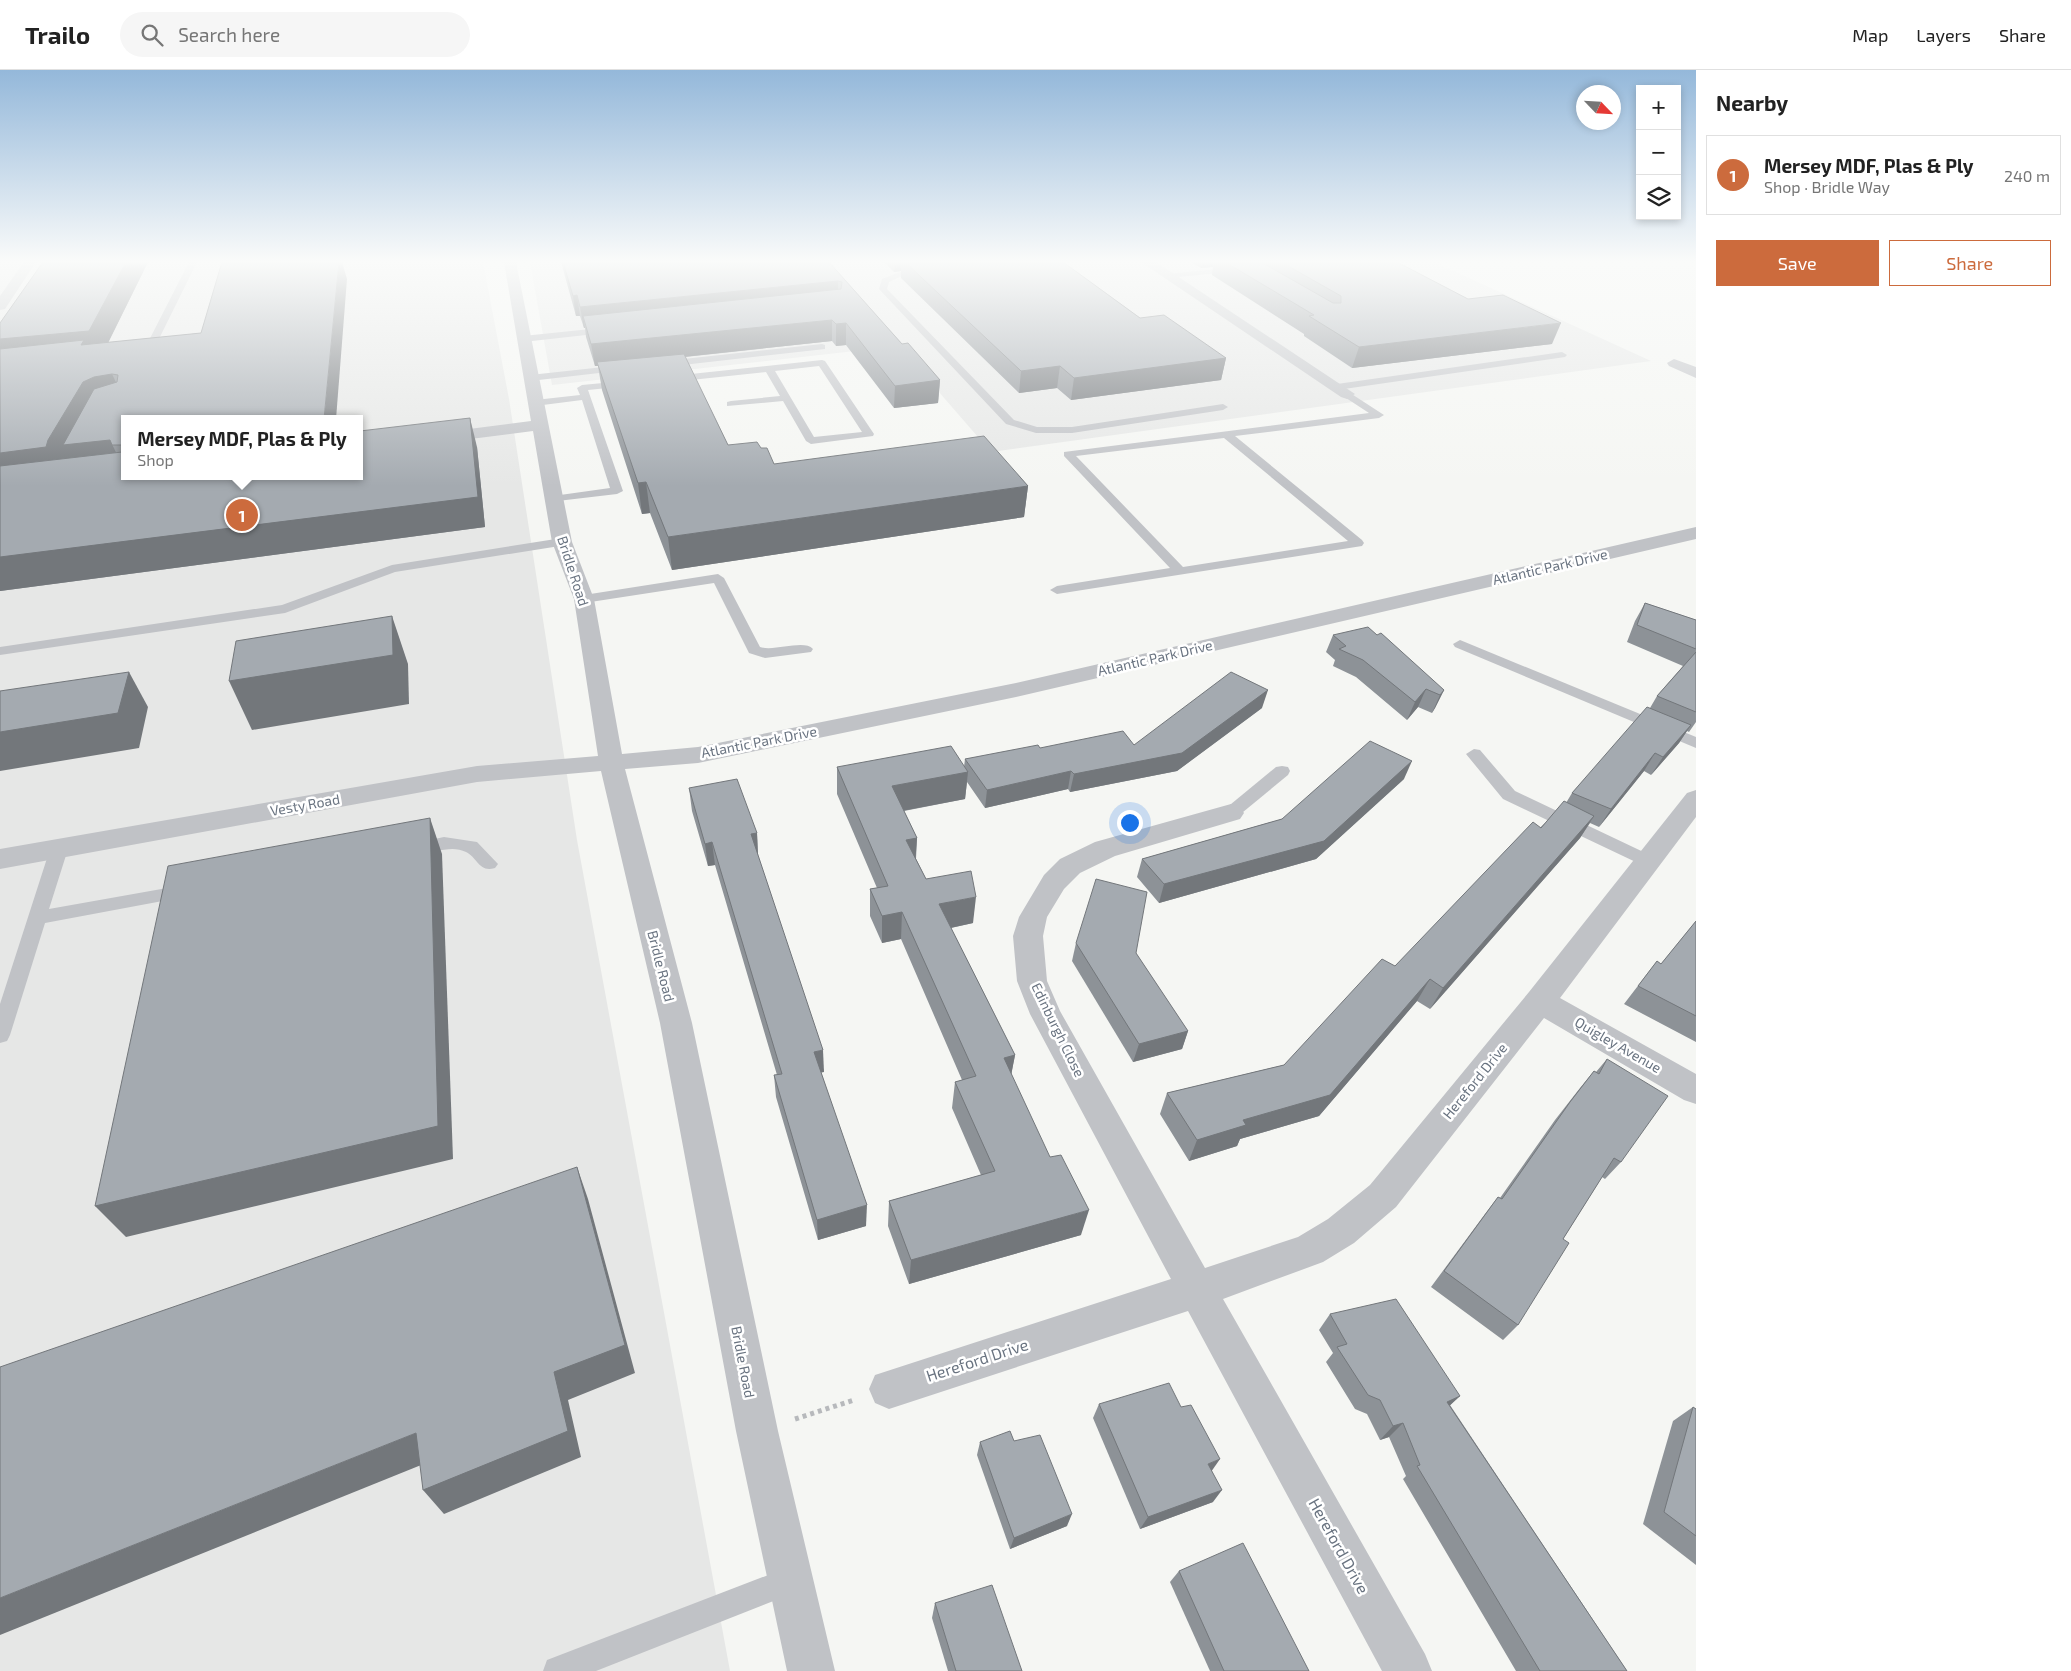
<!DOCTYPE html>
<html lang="en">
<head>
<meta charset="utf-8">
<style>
  :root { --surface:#fff; --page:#f6f6f6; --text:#222; --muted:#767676; --line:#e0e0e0; --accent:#cc6b3d }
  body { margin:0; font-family:"Exo 2",sans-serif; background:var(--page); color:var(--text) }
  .controls { position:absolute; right:15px; top:15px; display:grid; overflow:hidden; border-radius:0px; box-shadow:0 2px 8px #0003 }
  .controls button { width:45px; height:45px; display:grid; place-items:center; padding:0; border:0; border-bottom:1px solid var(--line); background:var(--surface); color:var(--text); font:25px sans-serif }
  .compass { position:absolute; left:1576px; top:15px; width:45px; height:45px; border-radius:50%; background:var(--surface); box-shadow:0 2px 8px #0003; rotate:115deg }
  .you { position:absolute; left:1129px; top:752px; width:18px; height:18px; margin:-12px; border:4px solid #fff; border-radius:50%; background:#1a73e8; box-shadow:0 0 0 8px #1a73e833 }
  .badge { display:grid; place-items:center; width:32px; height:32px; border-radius:50%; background:var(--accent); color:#fff; font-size:16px; font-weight:700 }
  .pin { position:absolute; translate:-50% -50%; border:2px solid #fff; box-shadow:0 1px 5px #0006 }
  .popup { position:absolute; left:121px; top:345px; width:242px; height:65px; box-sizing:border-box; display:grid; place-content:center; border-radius:0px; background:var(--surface); filter:drop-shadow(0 1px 4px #0005); font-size:16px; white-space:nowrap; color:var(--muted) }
  .popup b { font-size:19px; color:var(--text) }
  .popup::after { content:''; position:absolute; left:50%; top:100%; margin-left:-10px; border:10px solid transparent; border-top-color:var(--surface) }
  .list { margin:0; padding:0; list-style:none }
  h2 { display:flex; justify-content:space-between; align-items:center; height:65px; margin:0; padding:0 20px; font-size:21px }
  h2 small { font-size:16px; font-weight:400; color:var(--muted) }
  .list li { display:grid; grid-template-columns:32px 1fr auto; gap:15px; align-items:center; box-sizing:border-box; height:80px; margin:0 10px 10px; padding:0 10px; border:1px solid var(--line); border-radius:0px }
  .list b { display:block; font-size:19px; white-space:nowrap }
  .list p { margin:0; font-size:16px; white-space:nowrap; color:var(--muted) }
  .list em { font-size:16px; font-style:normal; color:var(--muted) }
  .actions { display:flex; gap:10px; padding:15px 20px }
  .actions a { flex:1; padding:11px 0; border:1px solid var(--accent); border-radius:0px; text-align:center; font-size:18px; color:var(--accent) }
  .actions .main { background:var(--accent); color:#fff }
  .icon { flex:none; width:28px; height:28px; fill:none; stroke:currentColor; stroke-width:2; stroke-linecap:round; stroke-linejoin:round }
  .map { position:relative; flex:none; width:1696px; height:1601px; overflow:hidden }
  header { display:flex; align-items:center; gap:30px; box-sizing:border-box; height:70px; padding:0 25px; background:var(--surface); border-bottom:1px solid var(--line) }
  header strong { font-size:24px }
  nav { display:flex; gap:28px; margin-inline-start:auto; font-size:18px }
  .search { width:350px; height:45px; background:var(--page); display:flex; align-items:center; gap:12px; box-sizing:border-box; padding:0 18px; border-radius:28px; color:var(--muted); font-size:19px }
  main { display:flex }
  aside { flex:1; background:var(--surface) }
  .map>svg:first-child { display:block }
</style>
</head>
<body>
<header>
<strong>Trailo</strong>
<div class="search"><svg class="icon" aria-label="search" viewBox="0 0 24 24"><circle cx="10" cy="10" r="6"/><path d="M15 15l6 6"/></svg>Search here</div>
<nav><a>Map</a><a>Layers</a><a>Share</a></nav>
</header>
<main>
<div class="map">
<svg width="1696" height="1601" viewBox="0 0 1696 1601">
  <rect width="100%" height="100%" fill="#f5f6f3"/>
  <!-- built -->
  <g fill="#e6e7e6" fill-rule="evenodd">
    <path d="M0,192H483L509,329L577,770L730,1601H0ZM124,349H360V406H124Z"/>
    <polygon points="530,192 1434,192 1651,291 991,382 899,276 552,315"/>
  </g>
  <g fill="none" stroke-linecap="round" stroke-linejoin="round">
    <!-- path -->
    <polyline stroke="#b7b9bc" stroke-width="5" stroke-dasharray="4 4" stroke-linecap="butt" points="795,1349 854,1330"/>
    <!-- service -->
    <g fill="#c0c2c6" fill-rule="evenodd">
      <polygon points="189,192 197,192 150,287 145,290 139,289 137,287 142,284"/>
      <polygon points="1235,197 1239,199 1238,201 1168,208 1164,206 1168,204"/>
      <polygon points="928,200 928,204 925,204 902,206 889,212 887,219 1014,350 1037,357 1072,357 1223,334 1228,337 1223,340 1072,363 1036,363 1006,354 879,219 882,209 900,202"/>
      <polygon points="610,257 614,260 613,262 523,272 518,269 523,266"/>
      <polygon points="822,274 825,275 825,279 665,297 660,294 665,291"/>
      <polygon points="1562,282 1567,285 1565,287 1337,320 1332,317 1337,314"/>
      <path d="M822,290L825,291L874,364L873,366L811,374L806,371L783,331L727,336V332L731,331L780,326L766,302L672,312L667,309L672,306ZM819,296L862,362L814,367L775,301Z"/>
      <polygon points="622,295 627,298 625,300 530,311 525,308 530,305"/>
      <polygon points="624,311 629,314 627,316 588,320 623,421 617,424 549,432 547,430 553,426 610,418 582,330 535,336 530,333 535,330 580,325 577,318 582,315"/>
      <path d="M1347,321L1384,345L1379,348L1235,366L1362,470L1364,473L1362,476L1057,524L1050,520L1057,516L1170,498L1064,386V382L1369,343L1343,326L1342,324ZM1224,368L1348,471L1183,497L1076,386Z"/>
      <polygon points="562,468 568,472 566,475 395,502 285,543 0,585 0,577 282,535 392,495"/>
      <path d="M718,504L724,508L760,577C774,582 804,569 813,579L811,582L765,588L749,583L714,513L584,533L577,529L584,525Z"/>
      <polygon points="1460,570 1696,667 1696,678 1455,577 1453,574"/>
      <polygon points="1474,679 1480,680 1515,721 1654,787 1657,791 1654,795 1648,797 1642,795 1503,729 1466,684"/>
      <polygon points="1282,696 1288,697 1290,701 1288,705 1237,747 1225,747 1223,743 1225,739 1276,697"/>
      <path d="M444,767L477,772L498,794L495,798C479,803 478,788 466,782C449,773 428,787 411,782L408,778L411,774Z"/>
      <polygon points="59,773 65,775 68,779 49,839 184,815 190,816 193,821 190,826 184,827 45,853 10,965 7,971 0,973 0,934 50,779 53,775"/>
      <polygon points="789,1497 799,1501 803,1511 799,1521 596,1601 543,1601 547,1590"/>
    </g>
    <!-- minor -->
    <g fill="#c0c2c6" fill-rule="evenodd">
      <polygon points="24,192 36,192 5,239 0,240 0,226"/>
      <polygon points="504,192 516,192 572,472 594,529 622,684 698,677 1016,613 1696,457 1696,469 1016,627 698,693 625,699 692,953 778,1361 835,1601 787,1601 736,1361 660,953 601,701 477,712 0,799 0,779 477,696 598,686 574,529 552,472 533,361 360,383 360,373 531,351"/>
      <polygon points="1141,192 1156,192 1355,324 1347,329 1341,327"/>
      <polygon points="1674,289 1696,297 1696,308 1669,296 1667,293"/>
      <polygon points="1696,720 1696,747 1560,928 1696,1004 1696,1034 1684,1030 1544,948 1396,1137 1354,1173 1323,1192 1223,1229 1425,1584 1432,1601 1382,1601 1188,1241 889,1339 875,1333 869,1319 875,1305 1171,1209 1030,944 1017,911 1013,866 1019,847 1044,805 1060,789 1095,772 1231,734 1240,737 1244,743 1240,749 1115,786 1080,803 1064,819 1047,847 1043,866 1047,911 1060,941 1205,1198 1298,1167 1328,1149 1370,1115 1529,922 1687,723"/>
    </g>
  </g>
  <!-- wall -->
  <g fill="#8d9297">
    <polygon points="148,192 108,273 201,263 347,209 124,349 477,377 485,457 0,521 0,253"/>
    <polygon points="561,192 829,192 902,274 940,310 938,333 894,338 846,275 836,276 832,271 685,287 728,375 761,378 774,394 1028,416 1024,447 672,500 650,443 642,444 602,320 598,296 595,296 586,267 585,258 584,258 580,246 576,246"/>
    <polygon points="884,192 1063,192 1140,248 1226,288 1221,310 1071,330 1057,318 1019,323 901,208 901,201 894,202"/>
    <polygon points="1191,192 1397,192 1552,274 1352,298 1304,266 1304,264 1212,205 1213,197 1201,198"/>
    <polygon points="1645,533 1696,550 1696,652 1689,662 1687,661 1679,673 1651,705 1644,701 1599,757 1590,753 1580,768 1430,939 1417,931 1319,1046 1240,1069 1237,1076 1189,1091 1160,1044 1167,1023 1284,995 1395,896 1566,733 1572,723 1650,638 1657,626 1683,596 1627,572 1635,551"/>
    <polygon points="1333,565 1444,620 1435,638 1432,643 1418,637 1407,650 1356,607 1333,596 1335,590 1326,582"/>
    <polygon points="1262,638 1177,701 1070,722 1068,719 985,738 967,712 965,729 904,741 917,768 916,789 926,809 973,853 951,858 1015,985 1011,1005 1081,1165 909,1214 888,1156 889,1131 981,1105 952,1038 955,1012 962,1010 901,869 882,873 870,846 870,819 877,818 837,724 837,697 964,697 965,689 1040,678 1134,675"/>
    <polygon points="1404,709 1316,789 1159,833 1137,807 1142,789 1282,749"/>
    <polygon points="689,718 757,763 758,786 824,1002 821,1002 866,1156 818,1170 776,1027 774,1005 777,1005 715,795 708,796 692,741"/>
    <polygon points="1696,851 1696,972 1624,934 1657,891 1661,894"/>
    <polygon points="1076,873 1188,961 1182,979 1133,992 1072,891"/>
    <polygon points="1607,989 1621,1092 1605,1109 1602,1107 1563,1169 1518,1255 1503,1270 1431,1217 1485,1144 1498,1127 1500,1128 1555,1050 1580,1018 1594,1001 1596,1002"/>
    <polygon points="1330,1244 1460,1326 1450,1335 1627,1601 1516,1601 1403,1409 1406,1406 1389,1367 1380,1370 1367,1344 1355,1339 1326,1292 1333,1283 1319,1260"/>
    <polygon points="1099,1334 1212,1401 1213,1432 1140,1459 1093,1348"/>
    <polygon points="1693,1337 1696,1339 1696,1495 1643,1454 1673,1351"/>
    <polygon points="1014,1371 1067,1456 1010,1479 977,1385 980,1372"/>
    <polygon points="1179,1501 1309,1601 1210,1601 1170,1512"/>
    <polygon points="935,1533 1022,1601 948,1601 932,1548"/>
  </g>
  <!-- shaded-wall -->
  <g fill="#73777b">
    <polygon points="126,192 148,192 101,287 0,289 0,269"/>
    <polygon points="339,192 342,192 347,209 336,349 324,349"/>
    <polygon points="895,192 902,192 901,201 894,202"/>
    <polygon points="1202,192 1214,192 1213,197 1201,198"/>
    <polygon points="838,211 838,231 583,246 585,258 584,258 580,237"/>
    <polygon points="577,225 580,246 576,246 573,226"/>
    <polygon points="832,250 832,271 599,296 597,292 598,296 595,296 591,274"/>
    <polygon points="846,253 846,275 836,276 836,254"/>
    <polygon points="1561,253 1552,274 1352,298 1359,277"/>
    <polygon points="1226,288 1221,310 1071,330 1074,308"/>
    <polygon points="1060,296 1057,318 1019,323 1021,301"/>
    <polygon points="112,304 125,331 110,370 124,399 0,414 0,383 48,370 83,312 94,307"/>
    <polygon points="940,310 938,333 894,338 895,316"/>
    <polygon points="470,348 477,377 485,457 0,521 0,487"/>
    <polygon points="646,412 650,443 642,444 638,413"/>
    <polygon points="1028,416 1024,447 672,500 668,467"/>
    <polygon points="392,546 408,594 409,634 252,660 229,611"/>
    <polygon points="129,602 148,637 139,678 0,701 0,662"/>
    <polygon points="1426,619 1418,637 1407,650 1415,632"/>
    <polygon points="1268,620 1262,638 1177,701 1070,722 1074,704"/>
    <polygon points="1444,620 1435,638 1432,643 1440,625"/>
    <polygon points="1691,655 1679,673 1651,705 1663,687"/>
    <polygon points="1655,683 1644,701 1599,757 1611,739"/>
    <polygon points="1412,691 1404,709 1316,789 1159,833 1164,814"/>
    <polygon points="1071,701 1068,719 985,738 987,720"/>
    <polygon points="968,702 965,729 891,743 892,716"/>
    <polygon points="1594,746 1580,768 1430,939 1443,918"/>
    <polygon points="430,748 442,784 453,1089 126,1167 95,1136"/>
    <polygon points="757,763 758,786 753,787 751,764"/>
    <polygon points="917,768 915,795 906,770"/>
    <polygon points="712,772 715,795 708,796 705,774"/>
    <polygon points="976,827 973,853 936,861 939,834"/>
    <polygon points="902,842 901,869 882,873 882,846"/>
    <polygon points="1430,909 1417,931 1319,1046 1240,1069 1237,1076 1189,1091 1197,1070 1243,1050"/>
    <polygon points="1188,961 1182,979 1133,992 1139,974"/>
    <polygon points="823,980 824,1002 815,1004 814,982"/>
    <polygon points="1015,985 1010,1011 1004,988"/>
    <polygon points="577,1097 588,1129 635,1303 568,1330 581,1387 444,1444 423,1420 554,1302"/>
    <polygon points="867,1135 866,1156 818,1170 817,1150"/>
    <polygon points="1089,1140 1081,1165 909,1214 911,1190"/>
    <polygon points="1460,1326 1445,1340 1447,1332"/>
    <polygon points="1403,1353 1389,1367 1380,1370 1393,1356"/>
    <polygon points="416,1363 436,1389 0,1565 0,1528"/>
    <polygon points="1220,1389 1211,1402 1208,1394"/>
    <polygon points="1222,1420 1213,1432 1140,1459 1148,1447"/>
    <polygon points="1072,1444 1067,1456 1010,1479 1014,1468"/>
  </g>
  <!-- building -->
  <g fill="#a4aab0" stroke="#73777b">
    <polygon points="43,192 126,192 89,261 0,269 0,253"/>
    <polygon points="222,192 339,192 324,349 124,349 124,375 112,375 110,370 63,375 94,319 117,312 118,305 112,304 94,307 83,312 48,370 46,377 0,383 0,279 84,270 81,275 201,263"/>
    <polygon points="563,192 829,192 902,274 908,273 940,310 895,316 846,253 836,254 832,250 591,274 583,246 841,219 842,212 838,211 580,237 577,225 573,226"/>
    <polygon points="905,192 1063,192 1140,248 1164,245 1226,288 1074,308 1060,296 1021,301"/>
    <polygon points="1225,192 1261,192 1333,233 1341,233 1341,226 1281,192 1397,192 1468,229 1503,225 1561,253 1359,277 1309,246 1314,245"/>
    <polygon points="684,284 728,375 757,372 761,378 767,378 774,394 984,366 1028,416 668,467 646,412 638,413 597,292"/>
    <polygon points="470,348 478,427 0,487 0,396 122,382 124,375 124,406 360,406 360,361"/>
    <polygon points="1645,533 1696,550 1696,579 1637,555"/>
    <polygon points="392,546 393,585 229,611 236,571"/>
    <polygon points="1368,557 1377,565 1381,563 1444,620 1440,625 1426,619 1415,632 1363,590 1339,579 1346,576 1333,565"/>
    <polygon points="1696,582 1696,642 1657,626"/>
    <polygon points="129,602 118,643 0,662 0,621"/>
    <polygon points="1231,602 1268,620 1182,683 1074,704 1071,701 987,720 965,689 1038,675 1040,678 1123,661 1134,675"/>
    <polygon points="1647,637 1691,655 1663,687 1655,683 1611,739 1572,723"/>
    <polygon points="1370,671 1412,691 1324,771 1164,814 1142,789 1282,749"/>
    <polygon points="951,676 968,702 892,716 917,768 906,770 926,809 971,801 976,827 939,834 1015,985 1004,988 1050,1087 1061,1085 1089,1140 911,1190 889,1131 995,1101 955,1012 976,1006 902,842 882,846 870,819 888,816 837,697"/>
    <polygon points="737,709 757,763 751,764 823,980 814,982 867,1135 817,1150 774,1005 782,1004 712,772 705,774 689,718"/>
    <polygon points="1564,731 1594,746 1443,918 1430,909 1330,1025 1243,1050 1246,1055 1197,1070 1167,1023 1284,995 1382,889 1395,896 1533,752 1541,758"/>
    <polygon points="430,748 438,1056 95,1136 168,796"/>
    <polygon points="1096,809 1147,822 1136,883 1188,961 1139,974 1076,873"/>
    <polygon points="1696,851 1696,946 1638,916 1657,891 1661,894"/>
    <polygon points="1607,989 1668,1026 1621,1092 1614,1088 1563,1169 1569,1173 1518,1255 1444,1201 1498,1127 1502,1129 1570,1032 1594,1001 1599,1004"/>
    <polygon points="577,1097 625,1275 554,1302 568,1361 423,1420 416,1363 0,1528 0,1297"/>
    <polygon points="1396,1229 1460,1326 1447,1332 1627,1601 1540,1601 1417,1396 1420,1395 1403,1353 1393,1356 1380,1330 1368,1325 1337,1277 1347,1274 1330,1244"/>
    <polygon points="1169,1313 1181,1337 1191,1335 1220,1389 1208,1394 1222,1420 1148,1447 1099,1334"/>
    <polygon points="1693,1337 1696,1339 1696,1466 1664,1442"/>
    <polygon points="1010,1361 1014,1371 1040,1365 1072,1444 1014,1468 980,1372"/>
    <polygon points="1243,1473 1309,1601 1224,1601 1179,1501"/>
    <polygon points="992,1515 1022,1601 956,1601 935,1533"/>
  </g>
  <!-- sky -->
  <linearGradient id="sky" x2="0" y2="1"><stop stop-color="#94b8da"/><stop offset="0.46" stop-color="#fafbfa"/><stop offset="1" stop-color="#fafbfa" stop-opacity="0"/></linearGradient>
  <rect width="1696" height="416" fill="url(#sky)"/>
  <g text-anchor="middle" stroke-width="5" stroke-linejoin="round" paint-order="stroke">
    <!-- street labels -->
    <g font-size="14" fill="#697380" stroke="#fff">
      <text transform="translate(1550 497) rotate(-13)" y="5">Atlantic Park Drive</text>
      <text transform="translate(573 501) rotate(72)" y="5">Bridle Road</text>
      <text transform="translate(1155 588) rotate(-13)" y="5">Atlantic Park Drive</text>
      <text transform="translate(759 672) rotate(-11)" y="5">Atlantic Park Drive</text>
      <text transform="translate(305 735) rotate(-10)" y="5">Vesty Road</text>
      <text transform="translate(661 896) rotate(76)" y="5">Bridle Road</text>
      <text transform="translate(1058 960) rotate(64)" y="5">Edinburgh Close</text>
      <text transform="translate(1618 975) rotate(30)" y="5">Quigley Avenue</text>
      <text transform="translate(1475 1011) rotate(-51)" y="5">Hereford Drive</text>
      <text transform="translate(743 1292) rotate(79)" y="5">Bridle Road</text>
    </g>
    <!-- near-street labels -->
    <g font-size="16" fill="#697380" stroke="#fff">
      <text transform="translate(977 1290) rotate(-18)" y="6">Hereford Drive</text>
      <text transform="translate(1339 1476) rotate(61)" y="6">Hereford Drive</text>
    </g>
  </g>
</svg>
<div class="controls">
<button>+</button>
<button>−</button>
<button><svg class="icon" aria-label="layers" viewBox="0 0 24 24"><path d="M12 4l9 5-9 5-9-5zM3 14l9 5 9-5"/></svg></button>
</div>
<svg class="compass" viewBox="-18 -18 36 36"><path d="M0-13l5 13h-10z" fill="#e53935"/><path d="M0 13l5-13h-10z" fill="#767676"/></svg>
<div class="you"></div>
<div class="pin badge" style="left:242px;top:445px">1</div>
<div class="popup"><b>Mersey MDF, Plas &amp; Ply</b>Shop</div>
</div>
<aside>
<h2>Nearby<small></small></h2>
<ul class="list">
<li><span class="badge">1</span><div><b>Mersey MDF, Plas &amp; Ply</b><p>Shop · Bridle Way</p></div><em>240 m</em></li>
</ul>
<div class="actions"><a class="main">Save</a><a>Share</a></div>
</aside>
</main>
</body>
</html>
